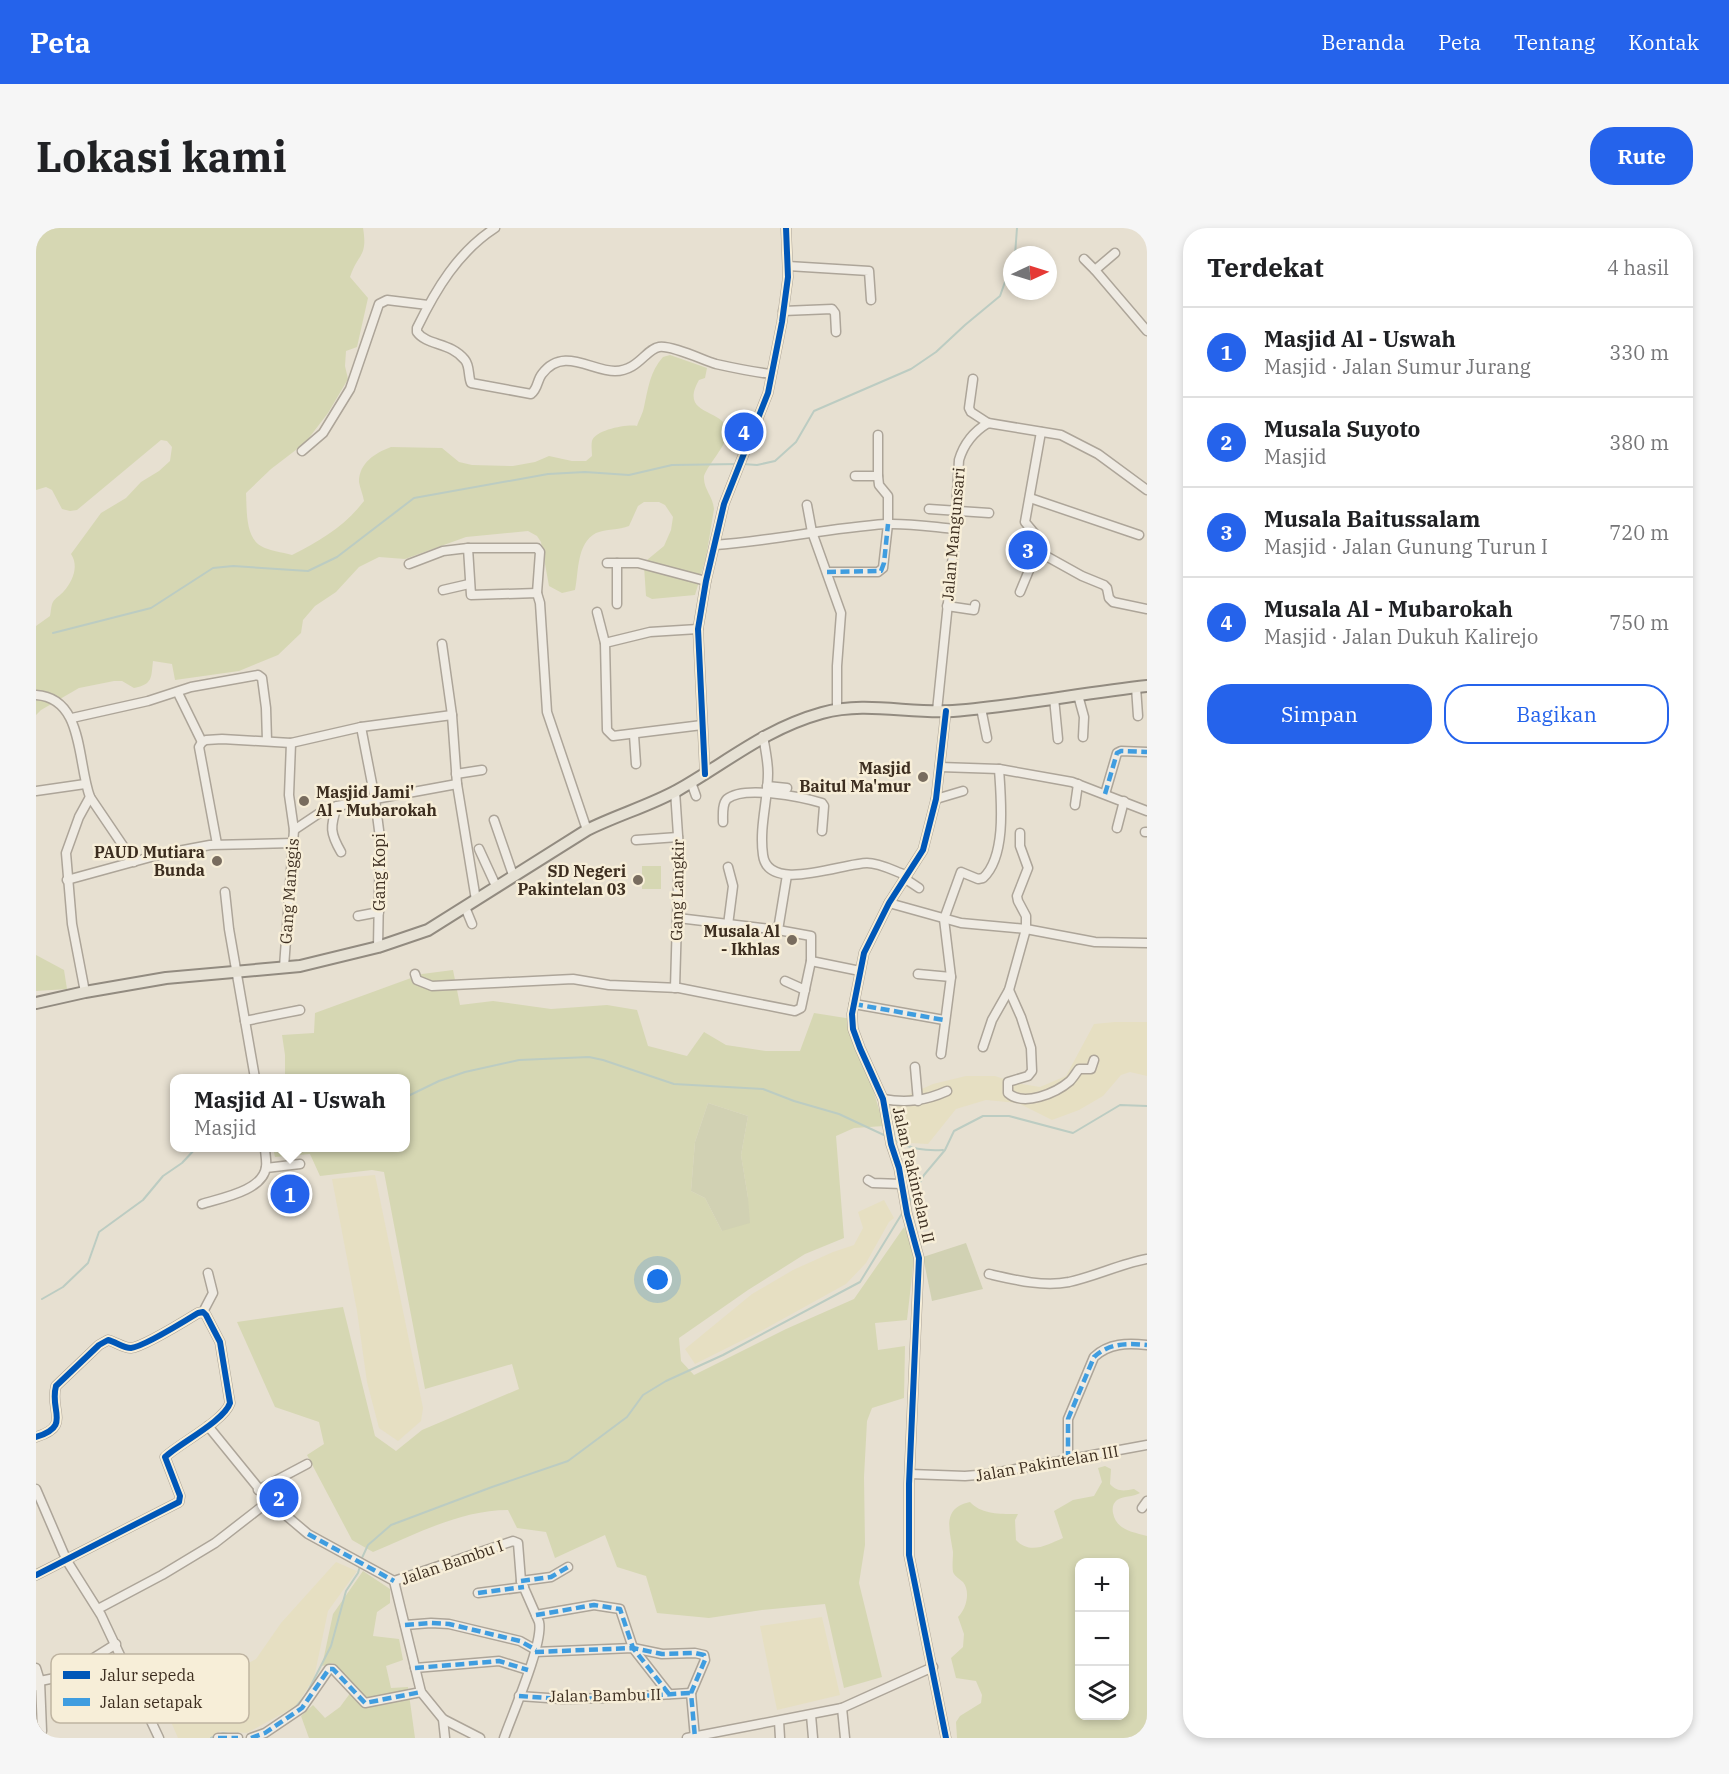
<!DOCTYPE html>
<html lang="id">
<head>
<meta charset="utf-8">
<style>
  :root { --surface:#fff; --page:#f6f6f6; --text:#202124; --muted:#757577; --line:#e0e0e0; --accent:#2563eb }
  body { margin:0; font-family:"IBM Plex Serif",serif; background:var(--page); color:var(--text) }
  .controls { position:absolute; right:18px; bottom:18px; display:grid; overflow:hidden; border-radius:12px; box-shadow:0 3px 9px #0003 }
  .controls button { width:54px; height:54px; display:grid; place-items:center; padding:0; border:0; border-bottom:2px solid var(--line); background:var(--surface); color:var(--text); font:30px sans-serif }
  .compass { position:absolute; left:967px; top:18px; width:54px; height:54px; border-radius:50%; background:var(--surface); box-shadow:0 3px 9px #0003; rotate:86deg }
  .you { position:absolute; left:622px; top:1052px; width:21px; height:21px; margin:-15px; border:4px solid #fff; border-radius:50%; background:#1a73e8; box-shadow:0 0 0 9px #1a73e833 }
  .badge { display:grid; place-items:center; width:39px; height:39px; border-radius:50%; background:var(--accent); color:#fff; font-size:20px; font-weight:700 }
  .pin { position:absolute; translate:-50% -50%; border:3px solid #fff; box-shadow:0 2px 6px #0006 }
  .popup { position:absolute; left:134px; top:846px; width:240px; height:78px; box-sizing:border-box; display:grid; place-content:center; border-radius:12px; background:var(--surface); filter:drop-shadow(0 2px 4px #0005); font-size:20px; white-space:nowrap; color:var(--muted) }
  .popup b { font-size:22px; color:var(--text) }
  .popup::after { content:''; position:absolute; left:50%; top:100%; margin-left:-12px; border:12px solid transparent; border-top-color:var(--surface) }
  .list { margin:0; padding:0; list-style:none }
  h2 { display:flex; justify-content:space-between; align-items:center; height:78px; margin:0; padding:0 24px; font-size:26px }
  h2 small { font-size:20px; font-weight:400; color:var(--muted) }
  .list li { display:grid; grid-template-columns:39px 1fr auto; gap:18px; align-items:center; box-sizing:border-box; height:90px; padding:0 24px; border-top:2px solid var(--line) }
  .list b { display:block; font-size:22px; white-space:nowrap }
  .list p { margin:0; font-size:20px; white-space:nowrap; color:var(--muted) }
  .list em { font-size:20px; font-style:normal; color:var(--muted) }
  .actions { display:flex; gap:12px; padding:18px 24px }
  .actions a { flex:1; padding:14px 0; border:2px solid var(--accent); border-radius:24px; text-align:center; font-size:21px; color:var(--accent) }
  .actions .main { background:var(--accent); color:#fff }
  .icon { flex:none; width:33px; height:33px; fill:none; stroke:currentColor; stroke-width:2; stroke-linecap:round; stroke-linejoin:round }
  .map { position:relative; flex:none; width:1111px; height:1510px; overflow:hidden; border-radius:24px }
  header { display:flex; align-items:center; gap:36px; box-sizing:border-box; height:84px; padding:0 30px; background:var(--accent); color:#fff }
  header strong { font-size:28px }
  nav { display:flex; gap:33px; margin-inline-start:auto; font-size:21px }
  .intro { display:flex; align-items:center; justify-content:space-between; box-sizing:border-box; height:144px; padding:0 36px }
  h1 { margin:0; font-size:42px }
  .button { padding:15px 27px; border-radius:24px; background:var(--accent); color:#fff; font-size:21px; font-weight:700 }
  main { display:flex; gap:36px; padding:0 36px }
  aside { flex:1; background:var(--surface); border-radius:24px; box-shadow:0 3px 9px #0003 }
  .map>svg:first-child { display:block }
</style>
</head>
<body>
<header>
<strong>Peta</strong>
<nav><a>Beranda</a><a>Peta</a><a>Tentang</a><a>Kontak</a></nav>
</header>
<div class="intro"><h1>Lokasi kami</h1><a class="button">Rute</a></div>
<main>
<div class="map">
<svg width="1111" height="1510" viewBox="0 0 1111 1510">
  <rect width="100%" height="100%" fill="#e7e0d1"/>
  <!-- farmland -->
  <g fill="#e6dfc2">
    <polygon points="1079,794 1111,794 1111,848 1094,844 1085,847 1067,868 1043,882 1016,892 982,875 950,872 920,881 892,916 874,915 863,910 857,870 870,868 897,856 930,848 959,848 980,855 1004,859 1030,848 1058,796"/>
    <polygon points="339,947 387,1180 385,1193 362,1213 343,1200 331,1154 321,1083 296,951"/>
    <polygon points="848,972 858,990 853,994 830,1035 810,1056 725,1103 659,1136 649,1121 716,1066 757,1042 797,1024 818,1017 827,1000 822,984"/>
    <polygon points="300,1334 321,1343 292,1383 278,1450 260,1478 211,1505 184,1503 175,1510 142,1510 129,1480 220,1431 245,1395"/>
    <polygon points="786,1389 804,1467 741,1482 724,1398"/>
  </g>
  <!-- green -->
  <g fill="#d6d7b3" fill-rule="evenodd">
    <path d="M0,0H327C332,29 322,25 314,49L332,70L321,119L310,123L309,138L312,151L292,185L269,215L235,241L210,265C211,281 209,309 225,318C233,323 246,324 256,327C284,313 309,298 328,273C327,267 324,260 323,254C323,235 339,225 355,219L406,220L423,234L436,237L477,238L499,234L513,228L536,233H550L556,228C556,224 555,217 556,213C559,202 591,196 601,198C603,192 607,185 608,179C612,161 614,143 627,129L634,127L671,140L669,150L663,152C641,190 693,179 691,206C690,218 673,235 668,248C667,261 677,268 678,281L670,330L659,367L616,371L610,368L608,338L611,332L628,318L635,302L637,289L629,277L623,274H608L602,278L593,298C583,302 570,301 560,305C540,316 543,344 539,362L526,365L513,358L505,314L501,308L492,303L430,309L369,331L343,329L323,339L300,364L279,378L267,392L265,405L242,427L203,443L139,452L136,436L117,433C115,450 117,456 98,460L86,453H78L43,460L5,482L0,487V398L14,388C15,384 15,377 17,374C19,370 25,367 28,363C37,353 43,338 35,326L65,285L90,270L105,254L123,243L134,233L136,219L131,213L125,212L41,282L34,283L26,281L16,262L10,259L0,262Z"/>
    <rect x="606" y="638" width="19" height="23"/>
    <polygon points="0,727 28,742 31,761 0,763"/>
    <path d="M417,742L424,777L457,773L515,781L571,777L601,782L612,818L651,828L668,804L690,817L730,823H764L778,785L816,791L848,898L818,900L800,908L808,1010L769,1026L712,1062L643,1110L645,1133L658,1147L750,1101L818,1071L868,999L879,1021L871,1092L839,1095L842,1122L869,1118L868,1170L836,1180L831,1193L828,1249L829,1317L823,1355L846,1449L808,1460L789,1376L726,1382L673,1390L621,1385L610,1348L581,1339L569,1307L519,1330L510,1304L481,1300L472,1282C425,1282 380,1306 337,1324L316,1312L271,1227L288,1216L283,1194L239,1179L201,1094L307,1079L339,1208L360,1223L386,1202L483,1161L476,1136L389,1161L348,944L336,942L284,948L274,926L239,929L237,920H370V850H282L281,849L249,847V827L246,807L278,805L279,785L386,746ZM672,875L712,888L705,927L712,970L686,1003L669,970L655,963L659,914Z"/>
    <path d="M1069,1238L1075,1241L1074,1256C1081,1264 1088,1263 1098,1261L1104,1265C1097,1269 1087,1268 1081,1272C1077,1275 1076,1280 1077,1285C1080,1302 1097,1304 1111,1308V1510H921L920,1494L924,1488L945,1475L946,1467L940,1453L920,1450L915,1430L927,1419L928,1406L922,1389C930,1381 935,1364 927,1354C924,1351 919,1349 917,1344C916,1338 917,1330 917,1324C914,1303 905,1280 934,1274C946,1287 966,1286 982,1286L979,1292L980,1312C994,1327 1011,1317 1027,1310L1018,1283L1037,1272L1058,1268L1066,1254L1062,1240ZM1044,1334H1088V1488H1044Z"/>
    <polygon points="327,1343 354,1361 354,1375 341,1384 337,1408 363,1411 367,1432 350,1438 355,1460 372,1459 379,1510 273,1510 265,1488 277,1477 289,1490 304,1479 318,1460 297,1435 286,1438 297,1386"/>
  </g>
  <!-- cemetery -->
  <g fill="#d1d1b3">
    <polygon points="672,875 712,888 705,927 712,970 714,995 686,1003 669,970 655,963 659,914"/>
    <polygon points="930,1015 947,1061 896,1073 887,1029"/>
  </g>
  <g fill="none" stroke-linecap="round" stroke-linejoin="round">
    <!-- stream -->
    <g stroke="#bcccc2" stroke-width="2">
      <polyline points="979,27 981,0"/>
      <polyline points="707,236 721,237 739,233 760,214 778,183 875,141 900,124 929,97 964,68 976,34"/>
      <polyline points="17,405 115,380 177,340 197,338 272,343 301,329 378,270 512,246 549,244 593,247 636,237 702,236"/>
      <polyline points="370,869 403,853 429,844 483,832 553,829 567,832 638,856 727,861 758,873 803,886 850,908"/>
      <path d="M858,912C875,921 888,923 907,922"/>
      <polyline points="872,976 888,947 909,922 918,903 947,888 973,888 1037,905 1084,877 1111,878"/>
      <polyline points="6,1071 27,1059 52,1035 63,1004 107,972 127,948 146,935 160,920"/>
      <polyline points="325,1332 332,1317 355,1297 456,1259 532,1233 591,1189 607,1167 630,1153 687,1127 824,1054 867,984"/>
      <polyline points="258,1481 270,1467 295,1418 310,1363 322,1345 324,1338"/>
      <polyline points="175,1510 187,1505 192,1506"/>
    </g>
    <defs>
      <g id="minor">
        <path d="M459,0C422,24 400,61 381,100V104C391,118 415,114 429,132C434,138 432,148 435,155L495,166C502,161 501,152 506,146C527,118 555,143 579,143C602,143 610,121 623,119C635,117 667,132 680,136C698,140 717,144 735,146"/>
        <polyline points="1079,25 1059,42 1111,103"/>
        <polyline points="1048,31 1059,42"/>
        <polyline points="752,38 833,43 835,72"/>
        <polyline points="747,83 796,81 799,85 800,104"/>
        <polyline points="937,151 933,180 935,184 952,195"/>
        <polyline points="1005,204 989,294 999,306 1001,323 1046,348 1068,357 1071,360 1073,370 1077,374 1111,381"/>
        <polyline points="266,223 287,205 314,161 343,76 351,72 392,77"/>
        <polyline points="819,248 842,248"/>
        <polyline points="994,270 1103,307"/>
        <polyline points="771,277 776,304 805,385 801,438 801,482"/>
        <polyline points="893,281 953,285"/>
        <path d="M679,317C736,313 792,300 850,296C873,295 897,299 920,301"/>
        <polyline points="432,320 501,320 504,324 501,365"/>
        <polyline points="571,335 602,335 670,353"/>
        <polyline points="581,335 581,376"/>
        <polyline points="373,336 407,323 432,320 435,367 501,365 504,375 511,484 551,602"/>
        <polyline points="791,344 842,344 847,340 852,296 852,268 843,257 842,248 842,207"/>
        <polyline points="407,362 433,356"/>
        <polyline points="984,364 1001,323"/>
        <polyline points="911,378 938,382 939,377"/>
        <polyline points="561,384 569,415"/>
        <polyline points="662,401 614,404 569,415 571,502 577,508 666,497"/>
        <polyline points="406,416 416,487 421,556 440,672"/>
        <polyline points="1100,459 1102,488"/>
        <polyline points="142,465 166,514"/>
        <path d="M0,467C48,470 41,534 54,569L43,589L30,625L36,696L49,764"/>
        <polyline points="1042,467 1048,489 1047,509"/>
        <polyline points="1018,470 1022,511"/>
        <polyline points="945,480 951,510"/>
        <path d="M901,483L918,316L923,232C928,215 937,204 952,195L1025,207L1062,226L1111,262"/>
        <polyline points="36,490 112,473 155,459 222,447 226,450 230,480 231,513"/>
        <polyline points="325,499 339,571 344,610 342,719"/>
        <polyline points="598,507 600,536"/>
        <path d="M727,508C729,520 732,533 732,545C732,572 723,599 727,627C732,666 807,635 831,635C844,635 858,643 870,647"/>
        <polyline points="166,514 170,512 186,511 255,515 325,499 416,487"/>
        <polyline points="166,514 163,519 181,616"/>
        <polyline points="904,539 963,541 1036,554 1111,583"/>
        <polyline points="420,546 446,542"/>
        <polyline points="669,546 662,401 670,353 688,276 732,165 746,94 752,49 750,0"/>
        <polyline points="655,554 660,568"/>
        <polyline points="731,558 751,560"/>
        <polyline points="0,563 49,556"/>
        <polyline points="1069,566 1081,525 1085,523 1111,524"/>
        <polyline points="54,569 98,634"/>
        <polyline points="900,571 927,563"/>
        <polyline points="1039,577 1042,556"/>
        <path d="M301,578C294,599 294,605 305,624"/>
        <polyline points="458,592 477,647"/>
        <path d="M687,594C687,587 686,576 691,571C708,557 766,569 786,575L788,578L786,603"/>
        <polyline points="1081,600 1088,573"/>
        <polyline points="258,602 282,586 301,578 421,556"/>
        <polyline points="1109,604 1111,604"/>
        <path d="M984,605V618L992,640L981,668L982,673L990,688V701L973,762L985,789L995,820L996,843L992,848L972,854V865C988,879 1020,865 1034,853C1037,850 1040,845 1043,841H1055L1058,832"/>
        <polyline points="600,612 642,609"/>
        <polyline points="443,621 460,658"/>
        <polyline points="692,639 697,658 692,697"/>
        <polyline points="751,647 742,702 775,708 775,733 824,743"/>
        <polyline points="868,650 883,660"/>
        <polyline points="31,652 126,626 174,617 257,615"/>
        <polyline points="189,664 193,701 219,850"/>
        <polyline points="853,675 925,695 990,701 1059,714 1111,715"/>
        <polyline points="429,679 436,696"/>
        <polyline points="322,688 343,684"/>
        <polyline points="642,690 742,702"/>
        <polyline points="248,739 257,615 258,602 253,567 255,515"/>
        <polyline points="379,746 381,752 396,758 537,751 573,757 643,760 759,783 765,780 775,733"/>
        <polyline points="882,746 915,749"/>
        <polyline points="749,753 769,762"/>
        <polyline points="639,760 643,622 639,563"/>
        <polyline points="818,776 908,792"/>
        <polyline points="209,793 264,782"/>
        <polyline points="947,819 956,792 973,762"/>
        <path d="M905,826L915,749L908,691L925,644L942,651L947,650C971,628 965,571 963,541"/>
        <polyline points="879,839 882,873"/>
        <path d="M847,871C870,875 889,873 911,863"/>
        <polyline points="230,940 264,936"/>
        <polyline points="832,952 837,955 866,956"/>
        <path d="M166,976C185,970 227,963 230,939C231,933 229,926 229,920"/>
        <path d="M953,1046C979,1052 1007,1059 1033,1054C1060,1048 1084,1036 1111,1031"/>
        <polyline points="167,1084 177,1065 172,1045"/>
        <polyline points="172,1198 233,1273 272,1306 358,1353"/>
        <path d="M0,1209C36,1198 13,1183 20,1158L63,1117L72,1112C80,1114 87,1120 95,1120C107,1119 149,1093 162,1085L167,1084L170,1087L184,1114L194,1175C188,1193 144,1215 129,1229L144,1268L143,1274L0,1347"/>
        <path d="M1032,1232V1191L1058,1129C1073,1115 1091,1115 1111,1117"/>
        <polyline points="874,1246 929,1248 953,1246 1111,1217"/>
        <polyline points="0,1261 31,1333 65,1387 123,1510"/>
        <polyline points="222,1262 271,1236"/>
        <polyline points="1106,1280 1111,1273"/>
        <path d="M358,1353L477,1313L482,1315L485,1353L503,1394C508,1414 476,1487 468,1510"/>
        <polyline points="358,1353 385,1464 407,1491 444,1510"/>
        <polyline points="485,1353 515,1349 532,1339"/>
        <polyline points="442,1365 488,1359"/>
        <polyline points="62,1381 126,1347 179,1315 233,1273"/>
        <polyline points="500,1387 558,1377 584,1381 597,1420 633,1466"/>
        <polyline points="369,1397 395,1395 413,1396 484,1413 500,1422"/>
        <polyline points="499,1424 597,1420 626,1426 659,1425 668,1427 669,1432 655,1465 659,1510"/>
        <polyline points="0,1440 4,1453 6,1503"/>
        <polyline points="379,1440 463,1433 492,1442"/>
        <polyline points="0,1458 4,1453 29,1448 80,1416"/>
        <polyline points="483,1468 526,1471 570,1470 655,1465"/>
        <polyline points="806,1480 809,1510"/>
        <polyline points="775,1487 777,1510"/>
        <polyline points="407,1491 409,1510"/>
        <polyline points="743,1493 744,1510"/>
        <polyline points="182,1510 202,1510"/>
        <polyline points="215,1510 229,1505 266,1480 293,1441 297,1441 329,1475 385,1464"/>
        <polyline points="651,1510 806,1480 897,1439"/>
        <polyline points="910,1510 873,1327 873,1256 883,1030 871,986 863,940 855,916 847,871 824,820 817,801 816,786 828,725 853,675 887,622 900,571 910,483"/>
      </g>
      <path id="major" d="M0,775L49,764L130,750L264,738L342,719L392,702L551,602C581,587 613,578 642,562C693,533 729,501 786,485C830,473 873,486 917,483C982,478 1047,465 1111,458"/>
    </defs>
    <!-- minor casing -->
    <use href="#minor" stroke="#ada599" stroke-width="11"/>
    <!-- major casing -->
    <use href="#major" stroke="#928b80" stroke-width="14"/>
    <!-- minor -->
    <use href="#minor" stroke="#efebe3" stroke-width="8"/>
    <!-- major -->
    <use href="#major" stroke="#e6e1d4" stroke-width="10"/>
    <!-- quiet -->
    <g stroke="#3f9de0" stroke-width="4.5" stroke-dasharray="9 4.5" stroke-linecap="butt">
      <polyline points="791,344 845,343 848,335 852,296"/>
      <polyline points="1069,566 1081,525 1085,523 1111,524"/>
      <polyline points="818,776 908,792"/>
      <path d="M1032,1232V1191L1058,1129C1073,1115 1091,1115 1111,1117"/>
      <polyline points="272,1306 358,1353"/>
      <polyline points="485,1353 515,1349 532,1339"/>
      <polyline points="442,1365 488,1359"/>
      <polyline points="500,1387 558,1377 584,1381 597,1420 633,1466"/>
      <polyline points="369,1397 395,1395 413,1396 484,1413 500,1422"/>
      <polyline points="499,1424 597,1420 626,1426 659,1425 668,1427 669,1432 655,1465 659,1510"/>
      <polyline points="379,1440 463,1433 492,1442"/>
      <polyline points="483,1468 526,1471 570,1470 655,1465"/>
      <polyline points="182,1510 202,1510"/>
      <polyline points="215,1510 229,1505 266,1480 293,1441 297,1441 329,1475 385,1464"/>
    </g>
    <defs>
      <g id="cycleway">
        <polyline points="669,546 662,401 670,353 688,276 732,165 746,94 752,49 750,0"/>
        <path d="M0,1209C36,1198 13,1183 20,1158L63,1117L72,1112C80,1114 87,1120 95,1120C107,1119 149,1093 162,1085L167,1084L170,1087L184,1114L194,1175C188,1193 144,1215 129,1229L144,1268L143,1274L0,1347"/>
        <polyline points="910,1510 873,1327 873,1256 883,1030 871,986 863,940 855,916 847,871 824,820 817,801 816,786 828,725 853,675 887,622 900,571 910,483"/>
      </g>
    </defs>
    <!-- cycleway casing -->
    <use href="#cycleway" stroke="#f7eed8" stroke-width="10"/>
    <!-- cycleway -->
    <use href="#cycleway" stroke="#0057b8" stroke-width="6"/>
  </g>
  <!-- markers -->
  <g fill="#786c5e" stroke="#f7eed8" stroke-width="2">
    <circle cx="887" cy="549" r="6"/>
    <circle cx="268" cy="573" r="6"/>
    <circle cx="181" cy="633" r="6"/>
    <circle cx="602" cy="652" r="6"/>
    <circle cx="756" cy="712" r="6"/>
  </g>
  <g text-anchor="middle" stroke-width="5" stroke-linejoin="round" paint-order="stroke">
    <!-- street labels -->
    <g font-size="16" fill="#3d2e20" stroke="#f7eed8">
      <text transform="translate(917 306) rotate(-85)" y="6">Jalan Mangunsari</text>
      <text transform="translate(343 644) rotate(-90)" y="6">Gang Kopi</text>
      <text transform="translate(641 662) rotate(-89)" y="6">Gang Langkir</text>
      <text transform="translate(253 663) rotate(-86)" y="6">Gang Manggis</text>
      <text transform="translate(878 947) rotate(77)" y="6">Jalan Pakintelan II</text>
      <text transform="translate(1011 1235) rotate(-10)" y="6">Jalan Pakintelan III</text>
      <text transform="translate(416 1334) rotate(-19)" y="6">Jalan Bambu I</text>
      <text transform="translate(569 1467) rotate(-1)" y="6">Jalan Bambu II</text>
    </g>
    <!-- poi labels -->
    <g font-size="16" font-weight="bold" fill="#3d2e20" stroke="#f7eed8" text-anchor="end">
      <text x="875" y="546">Masjid<tspan x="875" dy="18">Baitul Ma'mur</tspan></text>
      <text x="280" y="570" text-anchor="start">Masjid Jami'<tspan x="280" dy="18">Al - Mubarokah</tspan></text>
      <text x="169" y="630">PAUD Mutiara<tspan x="169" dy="18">Bunda</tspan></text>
      <text x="590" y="649">SD Negeri<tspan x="590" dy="18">Pakintelan 03</tspan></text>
      <text x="744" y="709">Musala Al<tspan x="744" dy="18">- Ikhlas</tspan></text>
    </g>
  </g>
  <!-- legend -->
  <rect x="15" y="1426" width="198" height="69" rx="9" fill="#f7eed8" stroke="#bfb4a1" stroke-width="1.5"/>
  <rect x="27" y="1443" width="27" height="8" fill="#0057b8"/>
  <rect x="27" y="1470" width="27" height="8" fill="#3f9de0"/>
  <g font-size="16" fill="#3d2e20">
    <text x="64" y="1453">Jalur sepeda</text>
    <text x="64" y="1480">Jalan setapak</text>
  </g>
</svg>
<div class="controls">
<button>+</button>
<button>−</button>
<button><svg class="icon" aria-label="layers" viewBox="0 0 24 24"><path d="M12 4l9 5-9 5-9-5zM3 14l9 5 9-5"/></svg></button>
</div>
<svg class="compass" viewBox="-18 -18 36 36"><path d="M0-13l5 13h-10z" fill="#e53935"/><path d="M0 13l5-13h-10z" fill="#757577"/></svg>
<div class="you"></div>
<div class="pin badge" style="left:254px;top:966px">1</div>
<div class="popup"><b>Masjid Al - Uswah</b>Masjid</div>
<div class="pin badge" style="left:243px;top:1270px">2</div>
<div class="pin badge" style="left:992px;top:322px">3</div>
<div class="pin badge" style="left:708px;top:204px">4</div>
</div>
<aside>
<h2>Terdekat<small>4 hasil</small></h2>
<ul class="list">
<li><span class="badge">1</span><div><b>Masjid Al - Uswah</b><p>Masjid · Jalan Sumur Jurang</p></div><em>330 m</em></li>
<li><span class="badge">2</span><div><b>Musala Suyoto</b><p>Masjid</p></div><em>380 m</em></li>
<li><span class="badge">3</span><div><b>Musala Baitussalam</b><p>Masjid · Jalan Gunung Turun I</p></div><em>720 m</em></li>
<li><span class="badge">4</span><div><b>Musala Al - Mubarokah</b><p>Masjid · Jalan Dukuh Kalirejo</p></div><em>750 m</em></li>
</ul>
<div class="actions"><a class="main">Simpan</a><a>Bagikan</a></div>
</aside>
</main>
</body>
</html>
